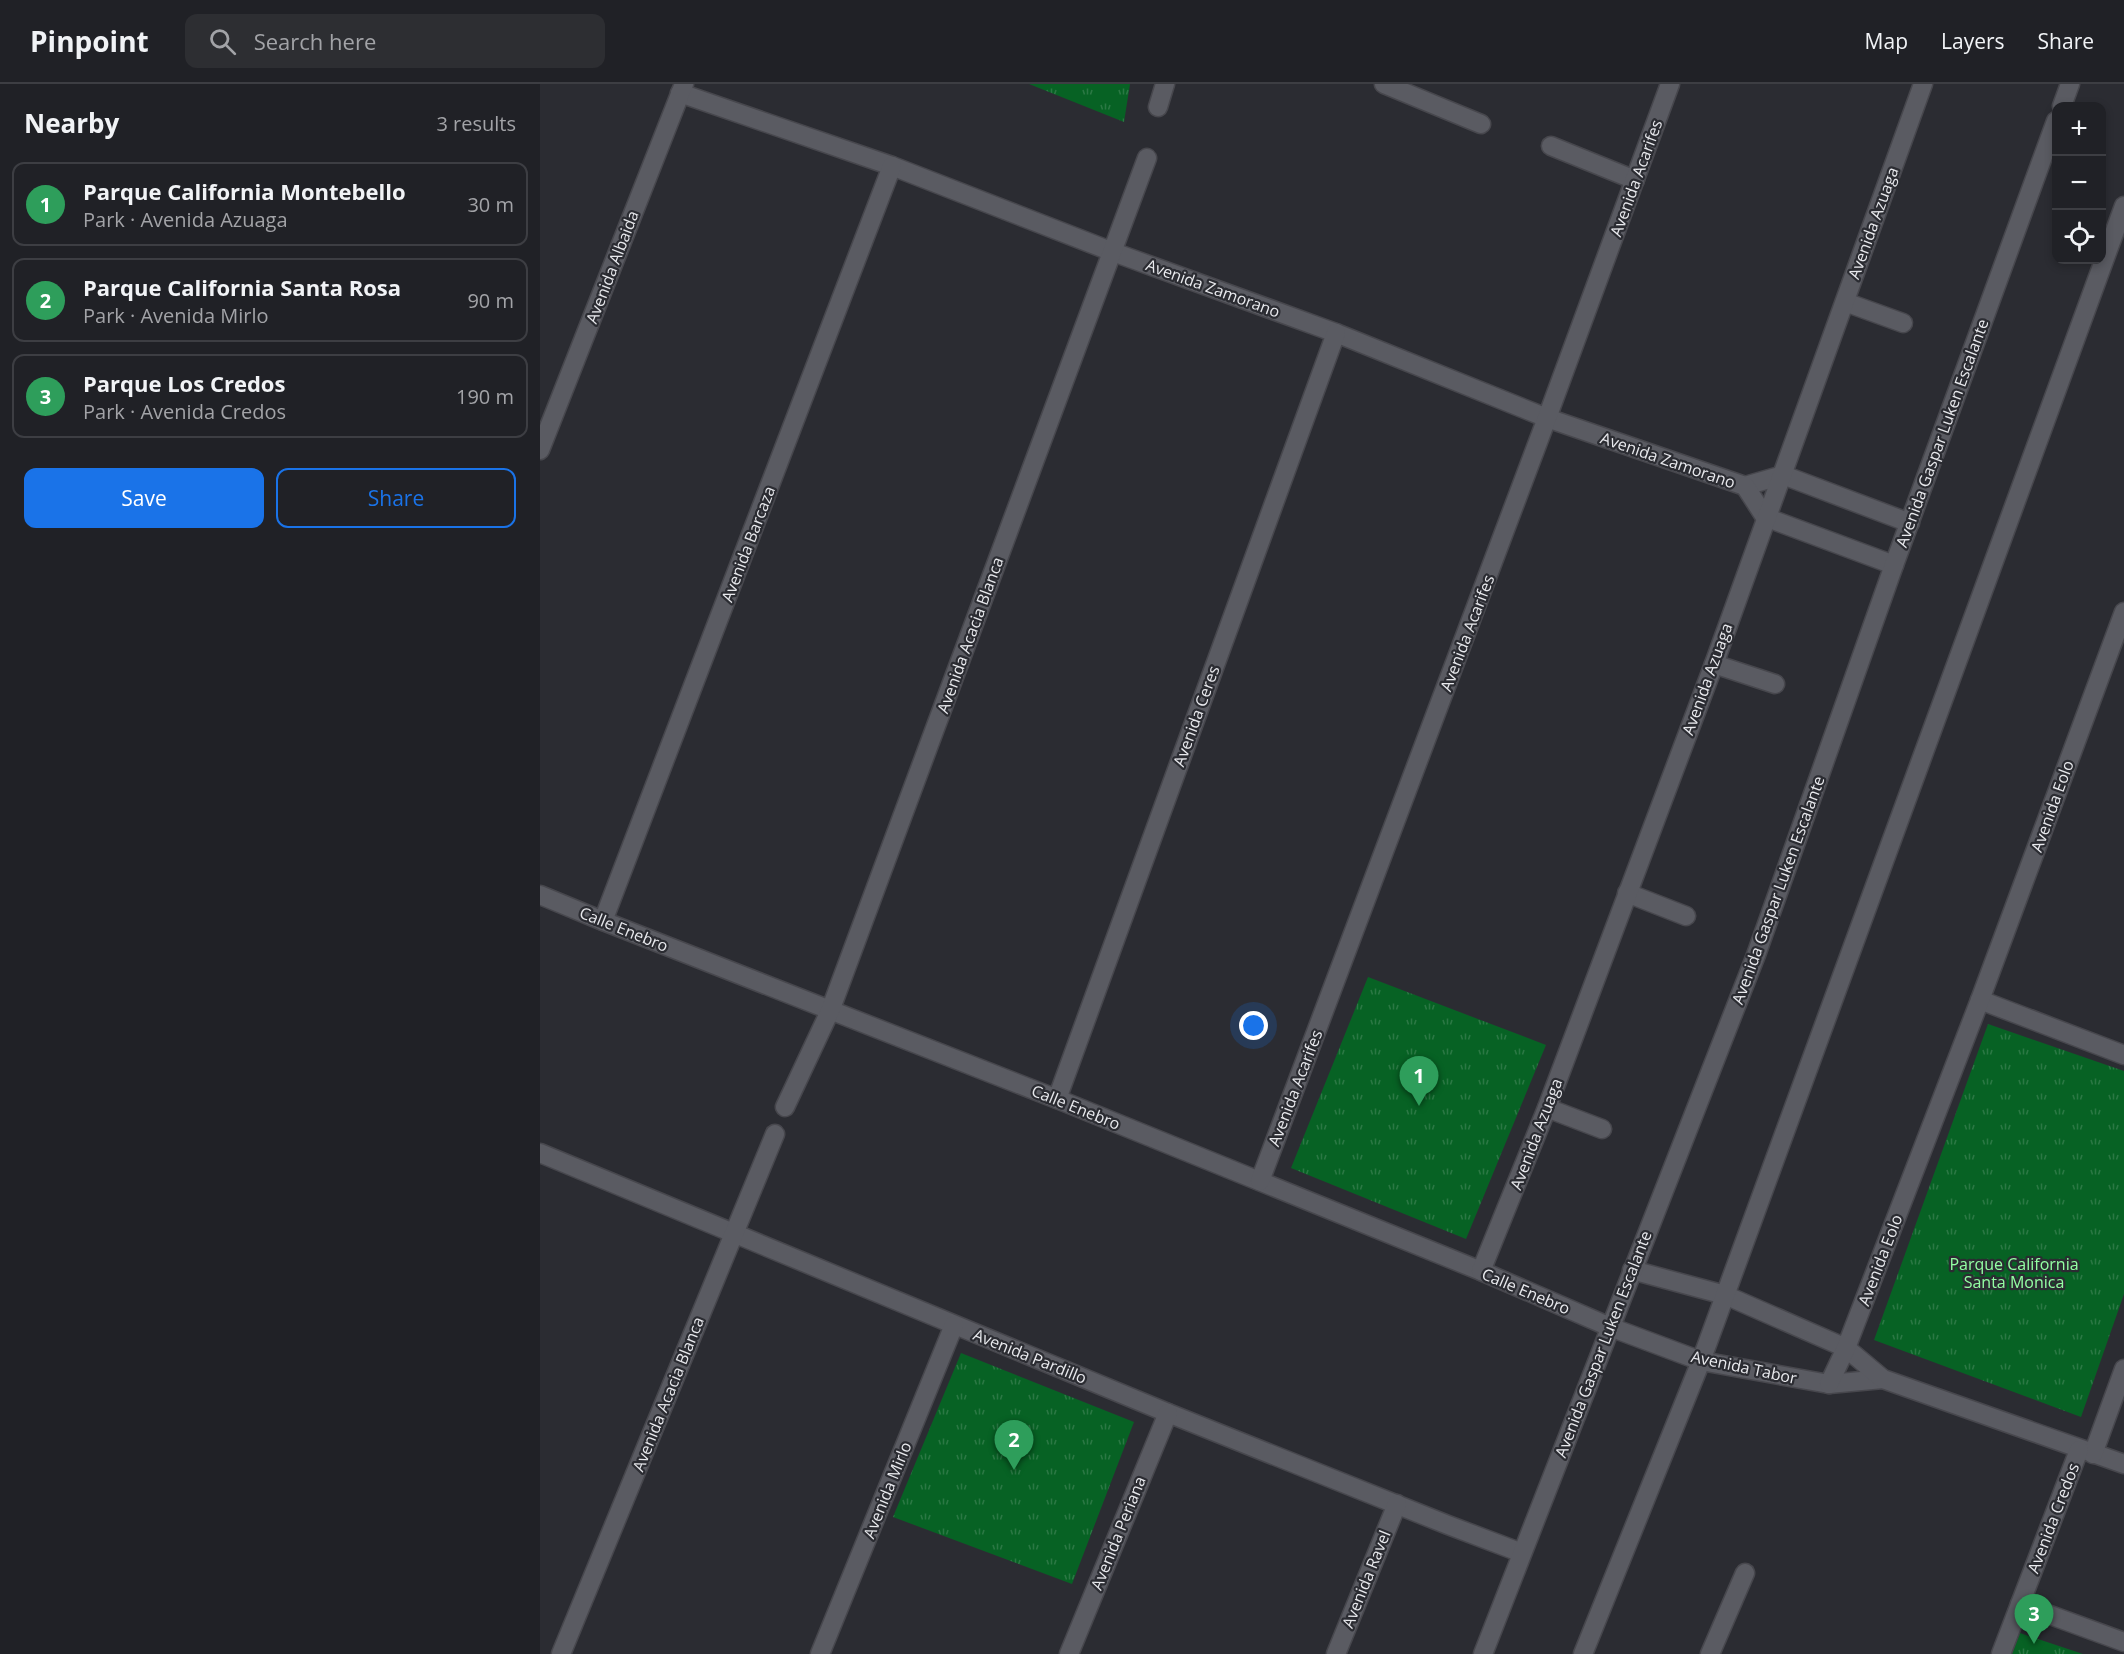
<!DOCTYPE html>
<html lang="en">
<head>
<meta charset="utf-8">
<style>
  :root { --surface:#202126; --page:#2d2e32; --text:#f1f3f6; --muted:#a2a3a7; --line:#3d3e43; --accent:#1a73e8 }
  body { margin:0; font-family:"Open Sans",sans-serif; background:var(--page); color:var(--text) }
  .controls { position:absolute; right:18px; top:18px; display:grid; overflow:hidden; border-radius:12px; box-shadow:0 3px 9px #0003 }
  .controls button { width:54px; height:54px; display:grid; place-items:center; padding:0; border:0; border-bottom:2px solid var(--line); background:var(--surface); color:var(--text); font:30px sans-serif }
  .you { position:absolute; left:714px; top:942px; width:21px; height:21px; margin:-15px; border:4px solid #fff; border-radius:50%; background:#1a73e8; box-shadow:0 0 0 9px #1a73e833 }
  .badge { display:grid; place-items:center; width:39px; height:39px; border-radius:50%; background:var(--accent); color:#fff; font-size:20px; font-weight:700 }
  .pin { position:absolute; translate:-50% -50px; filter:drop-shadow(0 2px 3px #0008) }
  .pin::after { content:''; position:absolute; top:32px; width:21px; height:18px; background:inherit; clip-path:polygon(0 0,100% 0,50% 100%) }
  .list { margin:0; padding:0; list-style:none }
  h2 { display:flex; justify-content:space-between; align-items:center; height:78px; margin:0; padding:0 24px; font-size:26px }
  h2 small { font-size:20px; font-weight:400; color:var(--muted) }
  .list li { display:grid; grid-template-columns:39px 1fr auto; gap:18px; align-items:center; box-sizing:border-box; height:84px; margin:0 12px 12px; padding:0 12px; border:2px solid var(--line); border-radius:12px }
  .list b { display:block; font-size:22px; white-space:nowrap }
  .list p { margin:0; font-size:20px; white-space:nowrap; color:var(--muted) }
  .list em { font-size:20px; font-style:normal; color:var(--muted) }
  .actions { display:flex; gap:12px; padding:18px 24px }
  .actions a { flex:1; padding:14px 0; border:2px solid var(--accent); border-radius:12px; text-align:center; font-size:21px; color:var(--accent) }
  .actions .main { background:var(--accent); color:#fff }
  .icon { flex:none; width:33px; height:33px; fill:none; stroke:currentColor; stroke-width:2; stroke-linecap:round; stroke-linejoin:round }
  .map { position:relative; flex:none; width:1584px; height:1570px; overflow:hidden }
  header { display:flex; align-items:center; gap:36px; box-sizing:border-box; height:84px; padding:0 30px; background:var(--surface); border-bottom:2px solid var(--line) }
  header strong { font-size:28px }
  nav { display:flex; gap:33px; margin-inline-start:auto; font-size:21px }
  .search { width:420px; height:54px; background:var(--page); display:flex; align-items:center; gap:15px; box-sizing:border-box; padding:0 21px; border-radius:12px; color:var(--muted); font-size:22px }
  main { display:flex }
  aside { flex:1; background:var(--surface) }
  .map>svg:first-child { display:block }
</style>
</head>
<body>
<header>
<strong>Pinpoint</strong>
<div class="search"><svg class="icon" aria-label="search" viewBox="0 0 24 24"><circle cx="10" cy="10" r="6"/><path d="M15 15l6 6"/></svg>Search here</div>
<nav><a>Map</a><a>Layers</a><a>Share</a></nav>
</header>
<main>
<aside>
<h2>Nearby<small>3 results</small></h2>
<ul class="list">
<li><span class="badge" style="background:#2e9e5b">1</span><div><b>Parque California Montebello</b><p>Park · Avenida Azuaga</p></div><em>30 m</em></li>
<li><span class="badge" style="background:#2e9e5b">2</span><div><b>Parque California Santa Rosa</b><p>Park · Avenida Mirlo</p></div><em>90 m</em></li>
<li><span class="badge" style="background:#2e9e5b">3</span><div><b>Parque Los Credos</b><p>Park · Avenida Credos</p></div><em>190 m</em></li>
</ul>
<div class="actions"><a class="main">Save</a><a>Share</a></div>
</aside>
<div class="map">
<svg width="1584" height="1570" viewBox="0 0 1584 1570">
  <defs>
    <pattern id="grass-tufts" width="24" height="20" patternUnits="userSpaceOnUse" patternTransform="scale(1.5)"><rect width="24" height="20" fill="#076224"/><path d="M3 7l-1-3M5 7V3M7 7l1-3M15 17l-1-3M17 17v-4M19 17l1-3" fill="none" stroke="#2b7844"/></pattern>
  </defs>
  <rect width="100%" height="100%" fill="#2b2c32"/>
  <!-- grass -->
  <g fill="url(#grass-tufts)">
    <polygon points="489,0 590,0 584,38"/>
    <polygon points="828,893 1006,961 926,1155 751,1084"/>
    <polygon points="1448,940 1584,987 1584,1210 1541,1333 1334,1256"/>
    <polygon points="421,1269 594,1338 532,1500 353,1433"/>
    <polygon points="1480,1549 1543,1570 1472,1570"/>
  </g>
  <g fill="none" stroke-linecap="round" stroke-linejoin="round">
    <defs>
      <g id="minor">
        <polyline points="844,0 941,40"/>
        <polyline points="140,9 352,82 573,168 796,249 1007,334 1205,402 1243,391 1370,439"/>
        <polyline points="1522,22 1530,0"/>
        <polyline points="618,23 625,0"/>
        <polyline points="1011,62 1095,96"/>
        <polyline points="1305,218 1363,239"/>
        <polyline points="0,366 144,0"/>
        <polyline points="1205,402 1225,433 1354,481"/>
        <polyline points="1174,580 1235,600"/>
        <polyline points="1087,809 1146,832"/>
        <polyline points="0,811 63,837 517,1015 941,1187 1070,1243 1161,1277 1289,1300 1343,1295"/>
        <polyline points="63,837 352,82"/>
        <polyline points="1440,916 1584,971"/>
        <polyline points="517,1015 796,249"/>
        <polyline points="245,1023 290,927 607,74"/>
        <polyline points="1007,1024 1062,1045"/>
        <polyline points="0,1069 628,1329 908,1441 982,1469"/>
        <polyline points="720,1097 1007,334 1130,0"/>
        <polyline points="1092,1186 1185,1211 1306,1264 1343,1295 1584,1380"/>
        <polyline points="941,1187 1007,1024 1174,580 1383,0"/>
        <polyline points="1289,1300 1306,1264 1440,916 1584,528"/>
        <polyline points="1553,1370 1584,1285"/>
        <polyline points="1480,1520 1584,1558"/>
        <polyline points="21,1570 235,1050"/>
        <polyline points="280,1570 414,1241"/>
        <polyline points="529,1570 628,1329"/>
        <polyline points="796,1570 857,1420"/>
        <polyline points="943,1570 1216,871 1354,481 1516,37"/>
        <polyline points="1043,1570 1161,1277 1584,122"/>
        <polyline points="1170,1570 1205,1489"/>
        <polyline points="1461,1570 1539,1366"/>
      </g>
    </defs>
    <!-- minor casing -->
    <use href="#minor" stroke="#47474d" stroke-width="21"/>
    <!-- minor -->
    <use href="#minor" stroke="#5a5b62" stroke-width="18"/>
  </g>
  <g text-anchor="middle" stroke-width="4.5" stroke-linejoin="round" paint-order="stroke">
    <!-- street labels -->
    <g font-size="16" fill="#e8e9ed" stroke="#2b2c32">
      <text transform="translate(1096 94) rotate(-70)" y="6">Avenida Acarifes</text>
      <text transform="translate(1333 139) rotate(-70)" y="6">Avenida Azuaga</text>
      <text transform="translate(72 183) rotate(-69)" y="6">Avenida Albaida</text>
      <text transform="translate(673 204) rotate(20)" y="6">Avenida Zamorano</text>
      <text transform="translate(1402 349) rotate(-70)" y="6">Avenida Gaspar Luken Escalante</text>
      <text transform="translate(1128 376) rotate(19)" y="6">Avenida Zamorano</text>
      <text transform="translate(208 460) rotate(-69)" y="6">Avenida Barcaza</text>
      <text transform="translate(927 549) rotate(-69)" y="6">Avenida Acarifes</text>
      <text transform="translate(430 551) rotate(-70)" y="6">Avenida Acacia Blanca</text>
      <text transform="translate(1167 595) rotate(-70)" y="6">Avenida Azuaga</text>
      <text transform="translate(656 632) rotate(-70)" y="6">Avenida Ceres</text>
      <text transform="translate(1512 722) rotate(-70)" y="6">Avenida Eolo</text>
      <text transform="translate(1238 806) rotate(-70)" y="6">Avenida Gaspar Luken Escalante</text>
      <text transform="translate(84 845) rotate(22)" y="6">Calle Enebro</text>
      <text transform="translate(755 1004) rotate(-69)" y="6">Avenida Acarifes</text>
      <text transform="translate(536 1023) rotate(22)" y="6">Calle Enebro</text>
      <text transform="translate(996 1050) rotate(-69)" y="6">Avenida Azuaga</text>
      <text transform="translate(1340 1176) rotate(-69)" y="6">Avenida Eolo</text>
      <text transform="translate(986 1207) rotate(23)" y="6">Calle Enebro</text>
      <text transform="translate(1063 1260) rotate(-69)" y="6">Avenida Gaspar Luken Escalante</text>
      <text transform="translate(490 1272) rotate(22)" y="6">Avenida Pardillo</text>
      <text transform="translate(1204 1283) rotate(12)" y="6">Avenida Tabor</text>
      <text transform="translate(128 1310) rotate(-68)" y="6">Avenida Acacia Blanca</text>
      <text transform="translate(347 1406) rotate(-68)" y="6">Avenida Mirlo</text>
      <text transform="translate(1513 1434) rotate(-69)" y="6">Avenida Credos</text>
      <text transform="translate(578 1449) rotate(-68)" y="6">Avenida Periana</text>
      <text transform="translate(826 1495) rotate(-68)" y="6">Avenida Ravel</text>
    </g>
    <!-- park labels -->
    <g font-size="16" fill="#93ffa3" stroke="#2b2c32">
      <text x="1474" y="1186">Parque California<tspan x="1474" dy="18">Santa Monica</tspan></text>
    </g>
  </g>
</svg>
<div class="controls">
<button>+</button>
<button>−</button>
<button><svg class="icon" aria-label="locate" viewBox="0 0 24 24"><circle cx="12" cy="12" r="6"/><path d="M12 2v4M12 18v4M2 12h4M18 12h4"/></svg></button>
</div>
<div class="you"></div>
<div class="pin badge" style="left:879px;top:1022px;background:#2e9e5b">1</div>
<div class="pin badge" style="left:474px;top:1386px;background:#2e9e5b">2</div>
<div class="pin badge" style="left:1494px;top:1560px;background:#2e9e5b">3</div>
</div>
</main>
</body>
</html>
